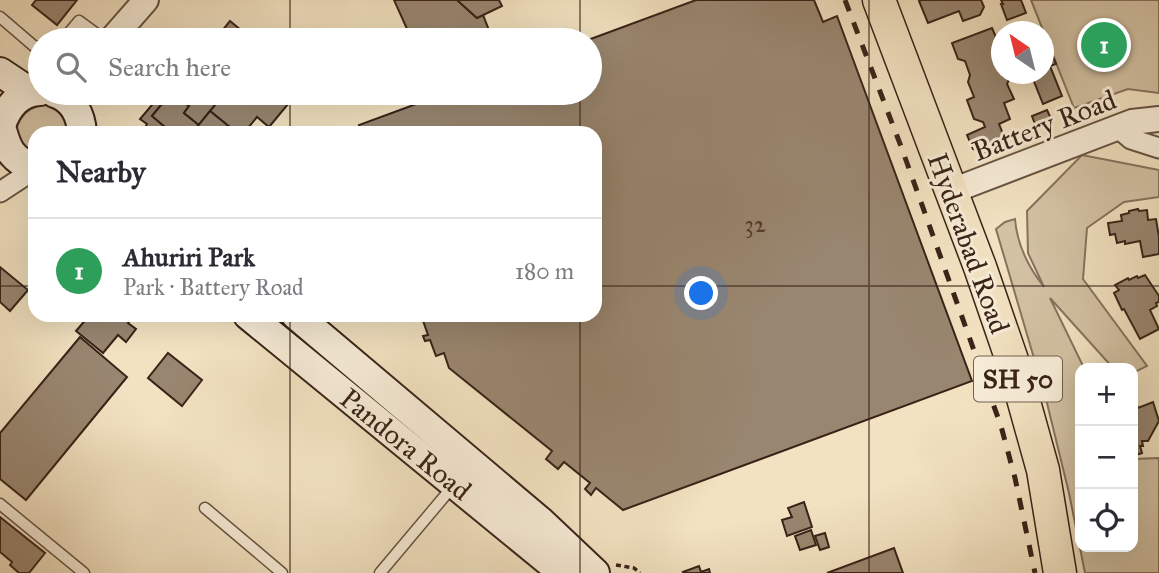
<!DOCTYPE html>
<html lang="en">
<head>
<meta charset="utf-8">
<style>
  :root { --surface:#fff; --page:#f7f7f7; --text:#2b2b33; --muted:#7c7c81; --line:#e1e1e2; --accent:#2563eb }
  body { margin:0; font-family:"IM FELL Great Primer",serif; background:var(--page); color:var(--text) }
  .controls { position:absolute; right:21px; bottom:21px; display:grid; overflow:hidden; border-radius:14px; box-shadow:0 7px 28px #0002 }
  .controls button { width:63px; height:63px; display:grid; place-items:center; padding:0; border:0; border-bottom:2px solid var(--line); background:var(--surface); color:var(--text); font:35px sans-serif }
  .compass { position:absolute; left:991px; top:21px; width:63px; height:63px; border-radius:50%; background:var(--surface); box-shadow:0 7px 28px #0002; rotate:325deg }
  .you { position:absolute; left:702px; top:294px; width:24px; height:24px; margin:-18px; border:5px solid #fff; border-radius:50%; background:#1a73e8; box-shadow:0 0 0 10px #1a73e833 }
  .badge { display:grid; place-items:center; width:46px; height:46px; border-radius:50%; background:var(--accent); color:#fff; font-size:23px; font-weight:700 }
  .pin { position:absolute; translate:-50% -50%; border:4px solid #fff; box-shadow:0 2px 7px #0006 }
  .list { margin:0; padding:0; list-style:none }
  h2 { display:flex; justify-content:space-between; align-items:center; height:91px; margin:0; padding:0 28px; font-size:30px }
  h2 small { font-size:23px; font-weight:400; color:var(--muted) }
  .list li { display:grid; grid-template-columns:46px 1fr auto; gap:21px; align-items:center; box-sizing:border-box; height:105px; padding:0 28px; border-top:2px solid var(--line) }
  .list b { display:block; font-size:26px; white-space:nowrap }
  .list p { margin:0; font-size:23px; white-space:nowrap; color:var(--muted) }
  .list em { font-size:23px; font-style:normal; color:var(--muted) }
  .icon { flex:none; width:38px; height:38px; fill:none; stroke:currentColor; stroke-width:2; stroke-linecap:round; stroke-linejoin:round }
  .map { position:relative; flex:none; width:1159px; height:573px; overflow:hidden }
  .search { position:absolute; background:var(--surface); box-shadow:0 7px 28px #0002; left:28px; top:28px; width:574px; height:77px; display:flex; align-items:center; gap:18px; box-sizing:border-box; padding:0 24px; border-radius:38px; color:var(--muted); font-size:26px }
  .panel { position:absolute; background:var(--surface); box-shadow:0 7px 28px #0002; left:28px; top:126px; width:574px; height:196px; border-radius:21px }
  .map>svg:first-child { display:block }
</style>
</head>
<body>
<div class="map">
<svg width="1159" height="573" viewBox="0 0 1159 573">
  <rect width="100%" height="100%" fill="#f2e2c1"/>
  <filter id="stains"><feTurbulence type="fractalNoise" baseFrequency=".00286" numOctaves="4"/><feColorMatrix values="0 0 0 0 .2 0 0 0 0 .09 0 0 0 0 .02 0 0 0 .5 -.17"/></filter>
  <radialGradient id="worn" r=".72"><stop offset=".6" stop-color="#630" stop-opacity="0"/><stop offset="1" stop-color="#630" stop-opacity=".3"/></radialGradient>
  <!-- green -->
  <g fill="#d3c2a4" stroke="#86725e" stroke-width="2">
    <polygon points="1031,0 1159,0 1159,93 1128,89 1074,108"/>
    <path d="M43,105H51L64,114L69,133H35V155C31,152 24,148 21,144C9,126 26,107 43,105Z"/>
    <path d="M1082,155L1159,170V197L1124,202L1087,228L1083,279L1147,366L1133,373V368H1113L1050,298L1084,368H1080V547H1133V459L1159,458V573H1085L1069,493L1046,399L996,229L1005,222L1015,219C1017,244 1029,268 1044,287L1028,253L1027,211Z"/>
  </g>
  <!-- building -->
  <g fill="#998670" stroke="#392318" stroke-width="2">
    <polygon points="36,0 77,0 57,25 32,5"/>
    <polygon points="394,0 457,0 477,18 483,15 492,38 487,40 412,40"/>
    <polygon points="457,0 499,0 502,6 477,18"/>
    <polygon points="696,0 814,0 823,22 837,16 972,381 623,510 596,488 591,495 585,489 590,483 564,462 558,469 546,459 552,451 449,368 444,353 436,356 430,340 425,341 423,336 428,335 421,315 595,315 595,133 362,133 359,125 446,93 590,93 590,40 588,40"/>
    <polygon points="921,0 981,0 984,7 980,15 963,21 959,11 928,23 919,1"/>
    <polygon points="1001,0 1021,0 1026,13 1007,20 1001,4 1003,4"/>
    <polygon points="230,21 253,40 221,40 217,37"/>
    <polygon points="992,28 1002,51 1002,74 1011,75 1007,84 1014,99 1004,103 1010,119 999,124 1007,144 984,153 973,149 967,135 985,127 983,122 974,119 967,100 974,97 968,82 970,75 965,61 958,59 952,43"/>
    <polygon points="1046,39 1056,64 1050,66 1062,96 1043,104 1031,74 1044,74 1044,40"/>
    <polygon points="162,93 171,93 152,116 172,133 158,133 155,131 154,133 148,133 144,129 147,124 140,119"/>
    <polygon points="171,93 173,93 189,106 184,113 199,125 192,133 172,133 152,116"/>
    <polygon points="173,93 225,93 199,125 184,113 189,106"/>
    <polygon points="225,93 276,93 289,103 269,127 257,117 244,133 237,133 210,111"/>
    <polygon points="1047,110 1052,121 1036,127 1032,116"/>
    <polygon points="210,111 237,133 192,133"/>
    <polygon points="1138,209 1139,211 1147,210 1148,220 1156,219 1159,237 1159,254 1143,257 1140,241 1125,244 1125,241 1117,243 1115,234 1110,235 1108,223 1122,221 1121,215 1129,213 1129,211"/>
    <polygon points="0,267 28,290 10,311 0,302"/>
    <polygon points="1145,275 1159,296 1159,302 1156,303 1157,306 1150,310 1159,329 1140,339 1124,309 1122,310 1114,293 1119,290 1115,285 1128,278 1129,280 1137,276 1138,278"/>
    <polygon points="87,315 135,315 128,323 136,329 126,342 118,335 103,353 76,331 89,316"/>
    <polygon points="80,337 127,377 26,500 0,479 0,433"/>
    <polygon points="168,353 202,380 182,406 148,378"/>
    <polygon points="1135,399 1138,408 1153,402 1159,421 1148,441 1142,441 1143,446 1140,446 1142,453 1136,455 1133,449 1133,400"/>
    <polygon points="804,502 812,527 787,536 782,520 792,517 788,508"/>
    <polygon points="0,517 45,553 29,573 19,573 10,565 12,562 0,552"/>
    <polygon points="811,530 816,545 800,550 795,536"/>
    <polygon points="825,533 829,547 820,550 815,536"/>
    <polygon points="894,548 903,573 827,573"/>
    <polygon points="699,566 701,572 709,569 710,573 684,573 683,572"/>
  </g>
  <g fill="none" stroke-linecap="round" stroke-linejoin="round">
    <defs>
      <g id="service">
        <polyline points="0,17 35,47 40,46"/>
        <polyline points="63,40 79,21 105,40"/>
        <polyline points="0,504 84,573"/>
        <polyline points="205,508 282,573"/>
        <polyline points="380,573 454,485"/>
      </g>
      <g id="minor">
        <polyline points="1117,127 1131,139 1159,148"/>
        <polyline points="0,192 35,169"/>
      </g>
      <g id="tertiary">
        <polyline points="111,40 146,0"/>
        <polyline points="952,191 1132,122 1159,119"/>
      </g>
      <g id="secondary">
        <polyline points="0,72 30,92"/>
        <path d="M55,93C73,99 81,115 82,133"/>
        <path d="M0,123C7,148 9,158 35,169"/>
        <path d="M1,125C8,106 19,92 40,91"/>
        <polyline points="248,315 563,573"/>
        <polyline points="296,315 540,521 595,573"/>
      </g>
      <polyline id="trunk" points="879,0 980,267 1014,366 1043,470 1060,573"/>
    </defs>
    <!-- service casing -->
    <use href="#service" stroke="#675342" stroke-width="13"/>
    <!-- minor casing -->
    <use href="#minor" stroke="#675342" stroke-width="23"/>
    <!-- tertiary casing -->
    <use href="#tertiary" stroke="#675342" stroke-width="28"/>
    <!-- secondary casing -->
    <use href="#secondary" stroke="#392318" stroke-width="32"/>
    <!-- trunk casing -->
    <use href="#trunk" stroke="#392318" stroke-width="35"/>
    <!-- path -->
    <polyline stroke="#392318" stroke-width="3.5" stroke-dasharray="5 3.5" stroke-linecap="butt" points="616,565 634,568 640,573"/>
    <!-- service -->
    <use href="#service" stroke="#f7ecd7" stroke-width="10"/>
    <!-- minor -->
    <use href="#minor" stroke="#f7ecd7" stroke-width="19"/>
    <!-- tertiary -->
    <use href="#tertiary" stroke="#f7ecd7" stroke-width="24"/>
    <!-- secondary -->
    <use href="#secondary" stroke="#f7ecd7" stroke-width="28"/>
    <!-- trunk -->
    <use href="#trunk" stroke="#f2e2c1" stroke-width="32"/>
    <!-- rail -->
    <polyline stroke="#392318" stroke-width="5" stroke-dasharray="12 12" stroke-linecap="butt" points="845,0 902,149 1001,426 1015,478 1035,573"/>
  </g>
  <!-- grid -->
  <path fill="none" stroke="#392318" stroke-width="2" stroke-opacity="0.55" d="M290,0V40M580,0V40M869,0V573M290,93V133M580,93V133M0,286H35M595,286H1159M290,315V573M580,315V573"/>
  <g text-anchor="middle" stroke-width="6" stroke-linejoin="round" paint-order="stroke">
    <!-- number labels -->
    <g font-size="24" fill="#513c2e">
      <text x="755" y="232">32</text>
    </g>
    <!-- shield labels -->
    <rect fill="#f7ecd7" stroke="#725f51" stroke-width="2" x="974" y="356.5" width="88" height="45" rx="5"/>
    <g font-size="26" font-weight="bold" fill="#392318">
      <text x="1018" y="388">SH 50</text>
    </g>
    <!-- street labels -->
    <g font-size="28" fill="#392318" stroke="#f7ecd7">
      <text transform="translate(1044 125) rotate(-21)" y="10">Battery Road</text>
      <text transform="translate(969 243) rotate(70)" y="10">Hyderabad Road</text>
      <text transform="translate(406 444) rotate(39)" y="10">Pandora Road</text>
    </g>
  </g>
  <rect width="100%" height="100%" filter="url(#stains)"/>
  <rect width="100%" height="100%" fill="url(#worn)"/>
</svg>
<div class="controls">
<button>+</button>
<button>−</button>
<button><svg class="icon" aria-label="locate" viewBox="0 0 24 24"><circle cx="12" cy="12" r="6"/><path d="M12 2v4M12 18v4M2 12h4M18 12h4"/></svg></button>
</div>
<svg class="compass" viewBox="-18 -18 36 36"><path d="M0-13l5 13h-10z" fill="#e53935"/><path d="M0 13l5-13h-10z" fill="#7c7c81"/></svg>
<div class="you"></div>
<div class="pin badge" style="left:1104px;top:45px;background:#2e9e5b">1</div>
<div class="search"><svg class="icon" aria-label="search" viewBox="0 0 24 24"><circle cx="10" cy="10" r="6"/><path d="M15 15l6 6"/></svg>Search here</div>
<section class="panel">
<h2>Nearby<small></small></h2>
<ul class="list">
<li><span class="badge" style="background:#2e9e5b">1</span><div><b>Ahuriri Park</b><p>Park · Battery Road</p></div><em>180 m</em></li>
</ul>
</section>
</div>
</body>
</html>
